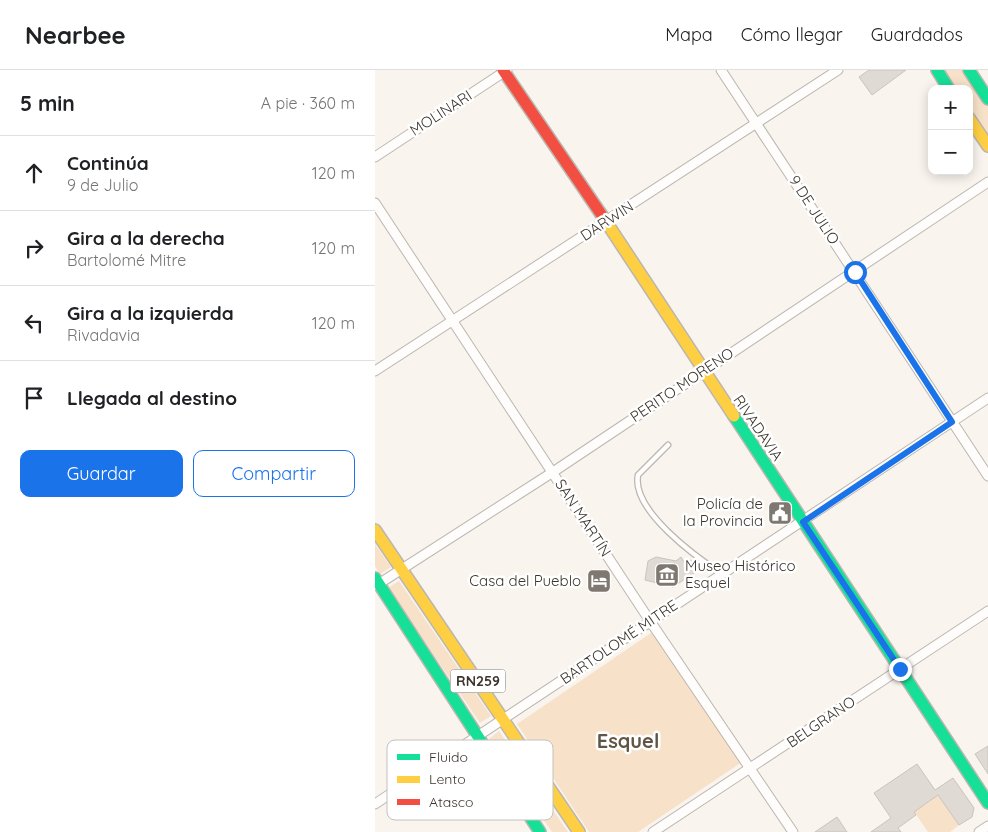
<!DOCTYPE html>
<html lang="es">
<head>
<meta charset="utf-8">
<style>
  :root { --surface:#fff; --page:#f2f2f2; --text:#202124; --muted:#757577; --line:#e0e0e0; --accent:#1a73e8 }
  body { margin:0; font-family:Quicksand,sans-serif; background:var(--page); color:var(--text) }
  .controls { position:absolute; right:15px; top:15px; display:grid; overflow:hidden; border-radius:10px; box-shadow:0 2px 12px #0003 }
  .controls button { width:45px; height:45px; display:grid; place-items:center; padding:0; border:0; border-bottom:1px solid var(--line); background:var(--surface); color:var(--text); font:25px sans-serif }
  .stop { position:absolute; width:15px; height:15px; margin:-11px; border:4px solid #1a73e8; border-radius:50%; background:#fff }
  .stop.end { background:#1a73e8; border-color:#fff; box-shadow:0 1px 5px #0008 }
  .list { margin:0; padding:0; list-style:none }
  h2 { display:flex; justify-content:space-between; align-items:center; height:65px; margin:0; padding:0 20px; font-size:21px }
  h2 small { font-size:16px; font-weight:400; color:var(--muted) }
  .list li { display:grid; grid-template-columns:32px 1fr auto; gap:15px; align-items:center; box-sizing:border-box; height:75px; padding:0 20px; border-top:1px solid var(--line) }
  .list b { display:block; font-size:19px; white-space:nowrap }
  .list p { margin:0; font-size:16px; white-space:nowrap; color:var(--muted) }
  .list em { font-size:16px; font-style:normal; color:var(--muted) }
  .actions { display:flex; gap:10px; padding:15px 20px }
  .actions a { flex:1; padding:11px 0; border:1px solid var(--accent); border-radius:10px; text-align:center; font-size:18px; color:var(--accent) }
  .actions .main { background:var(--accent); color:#fff }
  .icon { flex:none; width:28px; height:28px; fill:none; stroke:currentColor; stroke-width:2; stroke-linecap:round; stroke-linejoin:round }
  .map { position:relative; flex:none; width:613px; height:762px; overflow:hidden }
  header { display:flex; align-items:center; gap:30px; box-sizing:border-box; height:70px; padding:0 25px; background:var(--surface); border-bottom:1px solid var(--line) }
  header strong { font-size:24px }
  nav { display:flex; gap:28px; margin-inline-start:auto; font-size:18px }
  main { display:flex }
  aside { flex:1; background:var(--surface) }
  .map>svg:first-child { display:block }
</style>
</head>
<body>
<header>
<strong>Nearbee</strong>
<nav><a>Mapa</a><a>Cómo llegar</a><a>Guardados</a></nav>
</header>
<main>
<aside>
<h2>5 min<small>A pie · 360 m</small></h2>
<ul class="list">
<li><svg class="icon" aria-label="ahead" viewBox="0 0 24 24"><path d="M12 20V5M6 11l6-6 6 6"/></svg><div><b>Continúa</b><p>9 de Julio</p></div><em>120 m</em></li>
<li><svg class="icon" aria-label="right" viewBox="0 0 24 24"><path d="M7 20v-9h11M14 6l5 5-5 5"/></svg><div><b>Gira a la derecha</b><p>Bartolomé Mitre</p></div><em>120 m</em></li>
<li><svg class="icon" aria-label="left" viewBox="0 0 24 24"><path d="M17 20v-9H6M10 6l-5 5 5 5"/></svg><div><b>Gira a la izquierda</b><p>Rivadavia</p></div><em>120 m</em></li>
<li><svg class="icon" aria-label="arrive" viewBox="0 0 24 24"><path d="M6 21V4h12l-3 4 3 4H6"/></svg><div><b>Llegada al destino</b></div></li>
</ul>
<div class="actions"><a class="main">Guardar</a><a>Compartir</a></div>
</aside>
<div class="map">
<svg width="613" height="762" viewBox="0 0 613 762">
  <rect width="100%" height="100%" fill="#f9f4ee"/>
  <!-- green -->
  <g fill="#f7e2c9">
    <polygon points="568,0 589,0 613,37 613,68 594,39 594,19 580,19"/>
    <polygon points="0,474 16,497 5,504 0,496"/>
    <polygon points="24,511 116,646 105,653 13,518"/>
    <polygon points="282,559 370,690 263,762 214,762 142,654"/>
    <polygon points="124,661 193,762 177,762 114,669"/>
    <polygon points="527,705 548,736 563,725 584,755 575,762 553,762 518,711"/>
  </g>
  <!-- building -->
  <g fill="#e0dad4" stroke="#c9c4be">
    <polygon points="494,0 531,0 497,25 484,7"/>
    <polygon points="281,487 301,491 306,487 309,492 316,490 322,501 298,517 270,510 273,491"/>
    <polygon points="613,676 613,704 600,684"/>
    <polygon points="542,694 560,720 578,708 599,738 597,747 584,755 563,725 539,742 541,745 523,758 526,762 496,762 516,748 499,723"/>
    <polygon points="462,747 472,762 440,762"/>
  </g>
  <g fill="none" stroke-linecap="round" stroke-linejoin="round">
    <defs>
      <path id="lane" d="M293,375L263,405C256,440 321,487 347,504"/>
      <g id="street">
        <polyline points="346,0 613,406"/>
        <polyline points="0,87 132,0"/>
        <polyline points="0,133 275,551 418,762"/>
        <polyline points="0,301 463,0"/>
        <polyline points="2,515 178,402 613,112"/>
        <polyline points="0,734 613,328"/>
        <polyline points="278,762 613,541"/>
        <polyline points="604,762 613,756"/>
      </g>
      <g id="fast">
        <polyline points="562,0 574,19"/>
        <polyline points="594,0 613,29"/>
        <polyline points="359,346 613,733"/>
        <polyline points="0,508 165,762"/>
      </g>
      <g id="slow">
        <polyline points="594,48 613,76"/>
        <polyline points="226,144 359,346"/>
        <polyline points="0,460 204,762"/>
      </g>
      <polyline id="jam" points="128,0 226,144"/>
    </defs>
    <!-- lane casing -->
    <use href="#lane" stroke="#bbb6af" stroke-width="7"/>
    <!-- street casing -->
    <use href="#street" stroke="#bbb6af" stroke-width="11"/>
    <!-- fast casing -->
    <use href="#fast" stroke="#bbb6af" stroke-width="14"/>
    <!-- slow casing -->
    <use href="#slow" stroke="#bbb6af" stroke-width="14"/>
    <!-- jam casing -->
    <use href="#jam" stroke="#bbb6af" stroke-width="14"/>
    <!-- lane -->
    <use href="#lane" stroke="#fefdfc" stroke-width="4.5"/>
    <!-- street -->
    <use href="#street" stroke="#fefdfc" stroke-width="9"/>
    <!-- fast -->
    <use href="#fast" stroke="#16e098" stroke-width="11"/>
    <!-- slow -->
    <use href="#slow" stroke="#ffcf43" stroke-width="11"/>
    <!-- jam -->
    <use href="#jam" stroke="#f24e42" stroke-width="11"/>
  </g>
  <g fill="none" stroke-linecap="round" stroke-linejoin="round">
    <!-- route -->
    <polyline stroke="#1a73e8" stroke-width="6" points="480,202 577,352 428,452 525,599"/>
  </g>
  <!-- icons -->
  <defs>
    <symbol id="civic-square" viewBox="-11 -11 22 22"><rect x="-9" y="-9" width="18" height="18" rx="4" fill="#7e7871" stroke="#fff"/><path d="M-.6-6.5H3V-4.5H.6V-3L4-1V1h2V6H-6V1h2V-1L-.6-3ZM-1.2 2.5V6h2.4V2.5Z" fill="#fff"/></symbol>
    <symbol id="museum-square" viewBox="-11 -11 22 22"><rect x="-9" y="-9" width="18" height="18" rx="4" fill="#7e7871" stroke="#fff"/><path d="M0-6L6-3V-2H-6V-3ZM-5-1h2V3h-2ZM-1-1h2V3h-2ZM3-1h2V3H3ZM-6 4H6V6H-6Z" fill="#fff"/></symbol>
    <symbol id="hotel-square" viewBox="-11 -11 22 22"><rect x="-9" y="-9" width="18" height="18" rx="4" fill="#7e7871" stroke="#fff"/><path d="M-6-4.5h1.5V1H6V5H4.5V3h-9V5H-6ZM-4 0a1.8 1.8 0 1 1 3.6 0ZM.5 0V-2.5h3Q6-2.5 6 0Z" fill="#fff"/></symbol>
  </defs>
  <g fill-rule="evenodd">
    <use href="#civic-square" x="391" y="429" width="28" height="28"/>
    <use href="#museum-square" x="278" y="491" width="28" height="28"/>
    <use href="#hotel-square" x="210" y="497" width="28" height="28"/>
  </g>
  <g text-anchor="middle" stroke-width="5" stroke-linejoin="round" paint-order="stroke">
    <!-- shield labels -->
    <rect fill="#fff" stroke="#76726c" stroke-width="1" x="75.5" y="599.5" width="55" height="23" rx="4"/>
    <g font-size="14" font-weight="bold" fill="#3b352d">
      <text x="103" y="616">RN259</text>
    </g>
    <!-- street labels -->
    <g font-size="15" fill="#3b352d" stroke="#fff">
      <text transform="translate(66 43) rotate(-33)" y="5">MOLINARI</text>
      <text transform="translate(439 140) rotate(57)" y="5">9 DE JULIO</text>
      <text transform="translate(232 151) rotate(-33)" y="5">DARWIN</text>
      <text transform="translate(307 315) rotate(-34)" y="5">PERITO MORENO</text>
      <text transform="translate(383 358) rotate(56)" y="5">RIVADAVIA</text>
      <text transform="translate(208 448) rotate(57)" y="5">SAN MARTÍN</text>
      <text transform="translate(244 572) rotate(-34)" y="5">BARTOLOMÉ MITRE</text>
      <text transform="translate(446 652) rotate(-34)" y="5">BELGRANO</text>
    </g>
    <!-- poi labels -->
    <g font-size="15" fill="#3b352d" stroke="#fff" text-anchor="end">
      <text x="388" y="439">Policía de<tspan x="388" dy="17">la Provincia</tspan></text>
      <text x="310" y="501" text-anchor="start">Museo Histórico<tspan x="310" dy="17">Esquel</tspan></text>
      <text x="206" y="516">Casa del Pueblo</text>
    </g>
    <!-- district labels -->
    <g font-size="20" font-weight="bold" fill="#625545" stroke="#fff">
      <text x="253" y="678">Esquel</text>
    </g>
  </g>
  <!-- legend -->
  <rect x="12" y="670" width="166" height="80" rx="8" fill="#fff" stroke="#c4c2c0" stroke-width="1"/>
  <rect x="22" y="684" width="23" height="6" fill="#16e098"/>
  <rect x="22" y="706" width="23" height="7" fill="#ffcf43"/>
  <rect x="22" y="729" width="23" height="6" fill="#f24e42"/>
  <g font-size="14" fill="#3b352d">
    <text x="54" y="692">Fluido</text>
    <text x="54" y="714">Lento</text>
    <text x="54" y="737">Atasco</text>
  </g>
</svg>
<div class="controls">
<button>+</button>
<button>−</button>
</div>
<div class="stop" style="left:480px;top:202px"></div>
<div class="stop end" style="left:525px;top:599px"></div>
</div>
</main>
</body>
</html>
